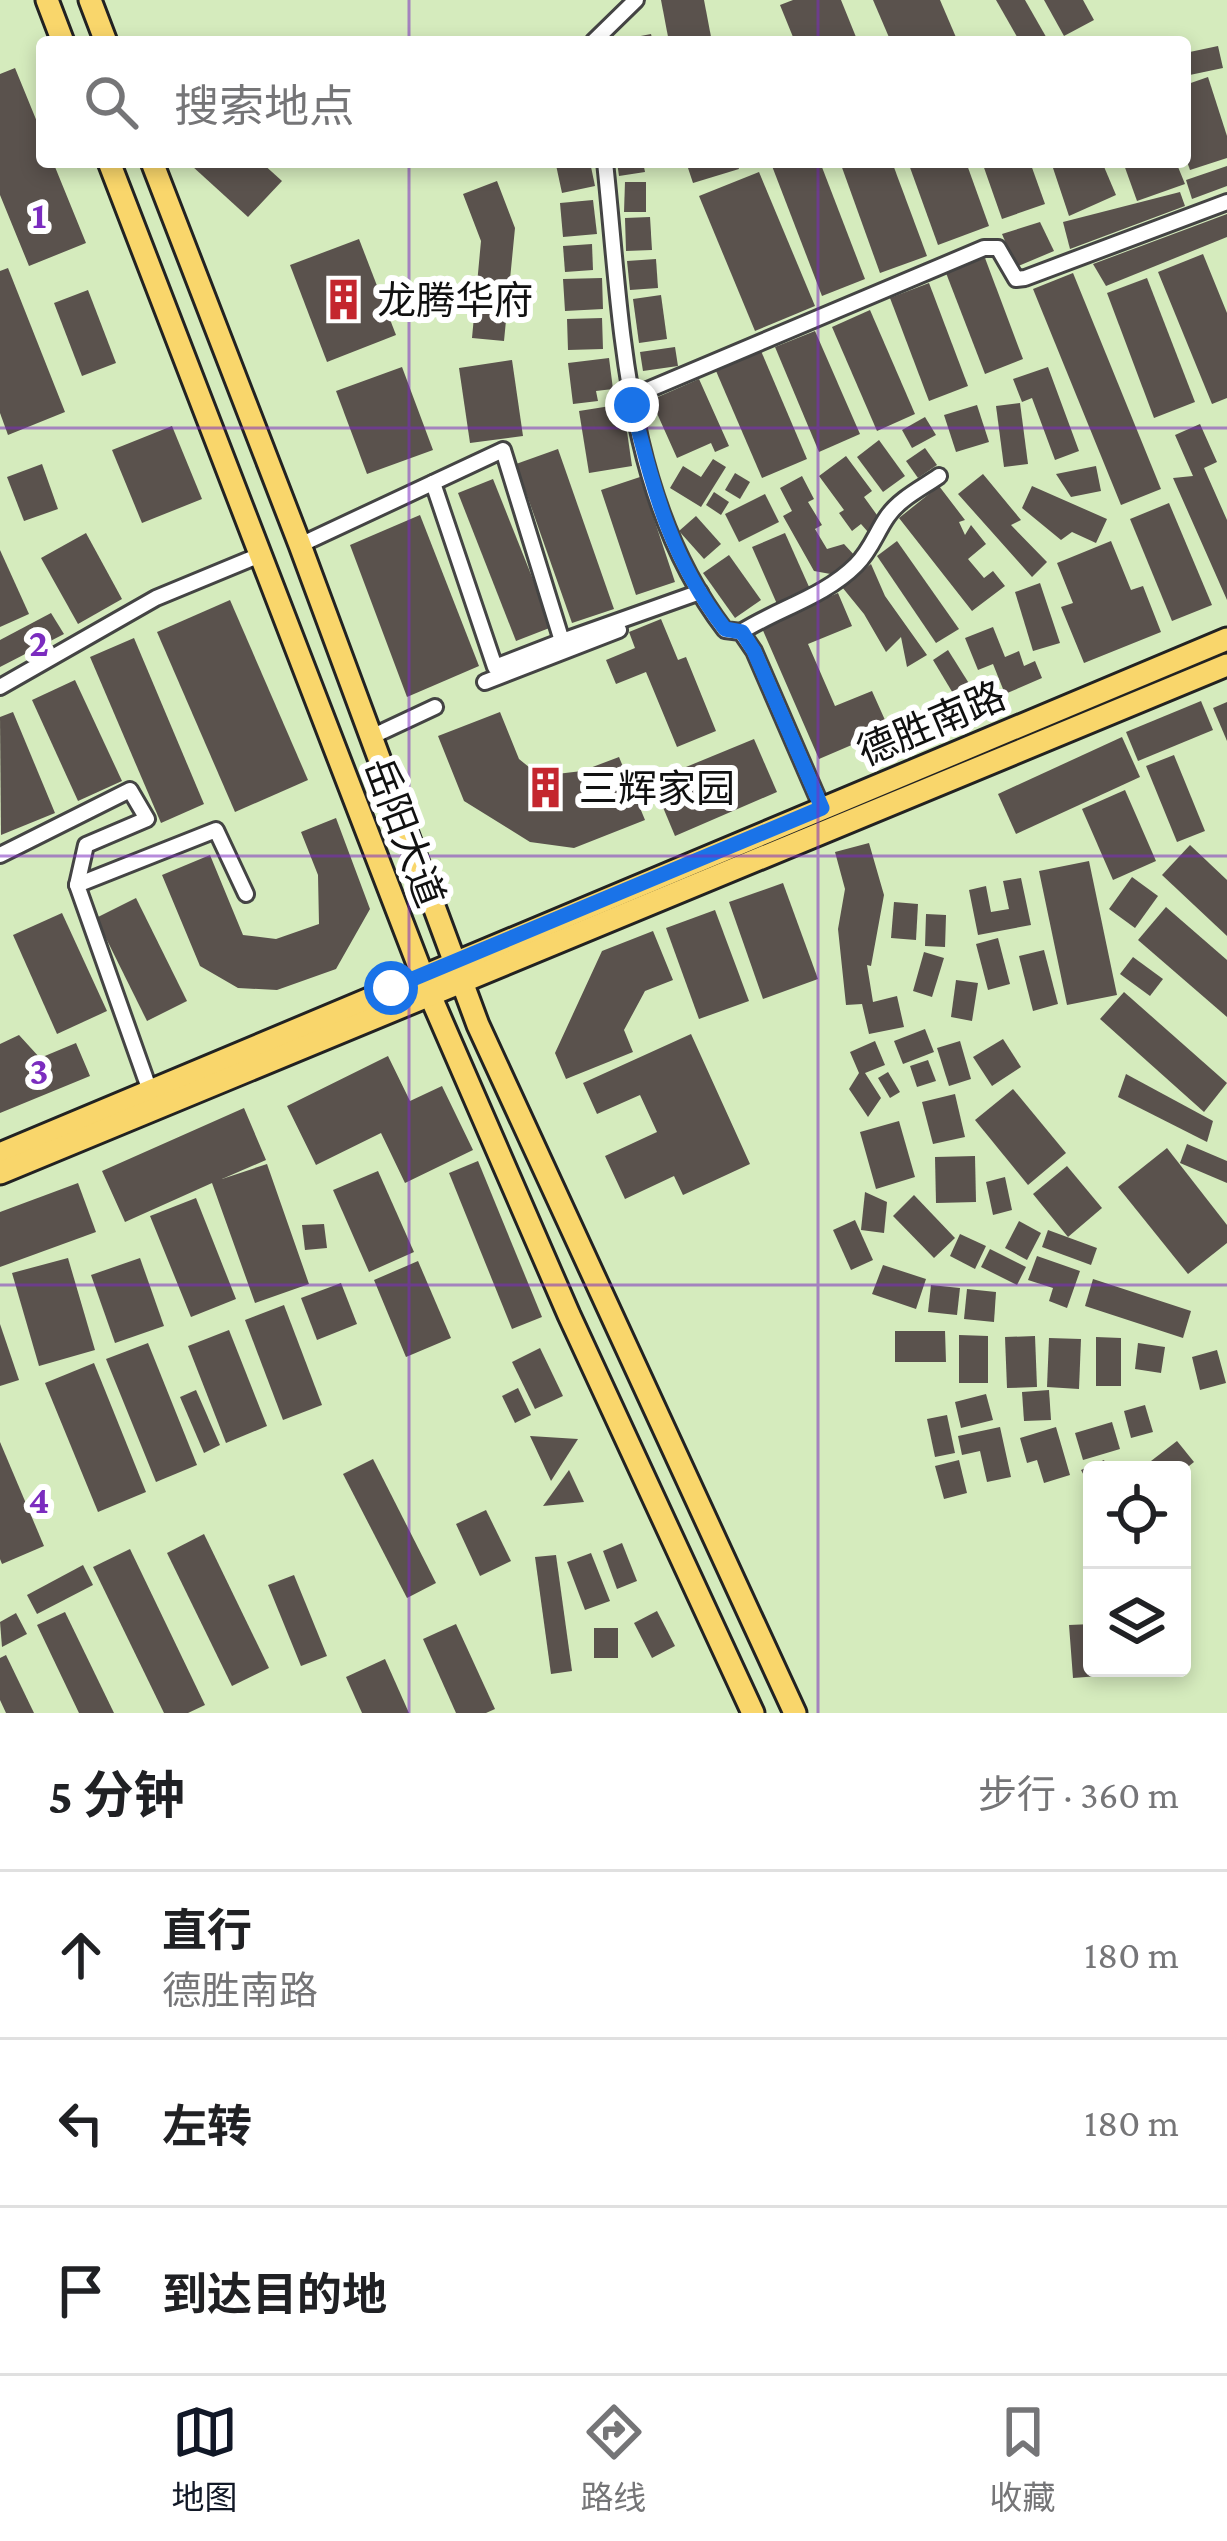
<!DOCTYPE html>
<html lang="zh">
<head>
<meta charset="utf-8">
<style>
  :root { --surface:#fff; --page:#f2f2f2; --text:#202124; --muted:#757577; --line:#e0e0e0; --accent:#111827 }
  body { margin:0; font-family:"Crimson Pro","Noto Sans SC",serif; background:var(--page); color:var(--text) }
  .controls { position:absolute; right:36px; bottom:36px; display:grid; overflow:hidden; border-radius:12px; box-shadow:0 6px 18px #0003 }
  .controls button { width:108px; height:108px; display:grid; place-items:center; padding:0; border:0; border-bottom:3px solid var(--line); background:var(--surface); color:var(--text); font:60px sans-serif }
  .stop { position:absolute; width:36px; height:36px; margin:-27px; border:9px solid #1a73e8; border-radius:50%; background:#fff }
  .stop.end { background:#1a73e8; border-color:#fff; box-shadow:0 3px 12px #0008 }
  .list { margin:0; padding:0; list-style:none }
  h2 { display:flex; justify-content:space-between; align-items:center; height:156px; margin:0; padding:0 48px; font-size:51px }
  h2 small { font-size:39px; font-weight:400; color:var(--muted) }
  .list li { display:grid; grid-template-columns:78px 1fr auto; gap:36px; align-items:center; box-sizing:border-box; height:168px; padding:0 48px; border-top:3px solid var(--line) }
  .list b { display:block; font-size:45px; white-space:nowrap }
  .list p { margin:0; font-size:39px; white-space:nowrap; color:var(--muted) }
  .list em { font-size:39px; font-style:normal; color:var(--muted) }
  .icon { flex:none; width:66px; height:66px; fill:none; stroke:currentColor; stroke-width:2; stroke-linecap:round; stroke-linejoin:round }
  .map { position:relative; flex:none; width:1227px; height:1713px; overflow:hidden }
  .search { position:absolute; background:var(--surface); box-shadow:0 6px 18px #0003; left:36px; right:36px; top:36px; height:132px; display:flex; align-items:center; gap:30px; box-sizing:border-box; padding:0 42px; border-radius:12px; color:var(--muted); font-size:45px }
  .sheet { height:660px; background:var(--surface) }
  nav { display:flex; justify-content:space-around; align-items:center; box-sizing:border-box; height:168px; border-top:3px solid var(--line); background:var(--surface); font-size:33px; color:var(--muted) }
  nav a { display:grid; justify-items:center; gap:6px }
  nav .on { color:var(--accent) }
  .map>svg:first-child { display:block }
</style>
</head>
<body>
<div class="map">
<svg width="1227" height="1713" viewBox="0 0 1227 1713">
  <rect width="100%" height="100%" fill="#fffdf5"/>
  <!-- green -->
  <path fill="#d5ebbd" fill-rule="evenodd" d="M0,0H1227V1713H0ZM42,42H1185V162H42ZM1092,1470H1182V1668H1092Z"/>
  <!-- building -->
  <g fill="#5a524d">
    <polygon points="661,0 704,0 712,42 669,42"/>
    <polygon points="793,0 841,0 858,42 795,42 780,5"/>
    <polygon points="873,0 940,0 958,42 891,42"/>
    <polygon points="996,0 1025,0 1049,42 1020,42"/>
    <polygon points="1044,0 1083,0 1094,20 1064,36"/>
    <polygon points="651,34 653,42 620,42 620,40"/>
    <polygon points="1218,46 1223,68 1185,76 1185,53"/>
    <polygon points="15,68 42,134 42,162 53,162 86,243 29,266 0,195 0,74"/>
    <polygon points="1208,77 1227,136 1227,158 1190,170 1185,156 1185,85"/>
    <polygon points="196,162 261,162 282,181 248,217 192,166"/>
    <polygon points="568,162 590,162 595,186 562,193 556,165"/>
    <polygon points="617,162 643,162 645,172 619,176"/>
    <polygon points="686,162 737,162 739,169 693,183"/>
    <polygon points="782,162 820,162 865,279 822,296 772,166"/>
    <polygon points="840,162 892,162 927,256 880,273"/>
    <polygon points="908,162 966,162 989,226 938,245"/>
    <polygon points="982,162 1030,162 1045,204 1002,219"/>
    <polygon points="1051,162 1102,162 1116,195 1069,216"/>
    <polygon points="1123,162 1176,162 1185,184 1137,201"/>
    <polygon points="1227,166 1227,186 1192,199 1186,180"/>
    <polygon points="759,172 815,306 755,331 699,196"/>
    <polygon points="497,181 515,228 504,341 472,338 481,241 463,194"/>
    <polygon points="625,182 646,182 646,212 624,212"/>
    <polygon points="1180,192 1185,206 1070,249 1063,222"/>
    <polygon points="593,200 597,234 563,237 560,203"/>
    <polygon points="1227,214 1227,237 1106,286 1093,264"/>
    <polygon points="650,217 652,250 626,251 625,218"/>
    <polygon points="1040,222 1054,251 1016,267 1002,234"/>
    <polygon points="359,239 396,335 327,362 290,265"/>
    <polygon points="592,244 593,270 565,272 563,246"/>
    <polygon points="1203,254 1227,313 1227,398 1212,404 1158,272"/>
    <polygon points="985,258 1023,359 985,374 946,273"/>
    <polygon points="656,259 658,288 630,290 627,261"/>
    <polygon points="8,268 65,412 8,435 0,413 0,271"/>
    <polygon points="1073,273 1161,489 1121,505 1033,289"/>
    <polygon points="602,278 603,309 565,311 563,279"/>
    <polygon points="1147,278 1195,402 1154,418 1107,293"/>
    <polygon points="929,283 968,386 929,401 890,298"/>
    <polygon points="88,290 116,363 82,376 54,303"/>
    <polygon points="661,295 667,339 639,343 633,299"/>
    <polygon points="870,310 915,414 877,431 832,327"/>
    <polygon points="602,318 603,349 568,350 567,319"/>
    <polygon points="815,331 860,434 819,452 775,347"/>
    <polygon points="675,347 678,366 643,371 640,352"/>
    <polygon points="761,351 807,459 762,478 716,371"/>
    <polygon points="609,358 613,389 596,391 598,401 573,404 568,363"/>
    <polygon points="512,360 523,436 470,443 459,368"/>
    <polygon points="402,367 433,450 367,474 336,391"/>
    <polygon points="1048,367 1079,451 1055,460 1032,398 1022,402 1013,379"/>
    <polygon points="699,379 729,446 715,452 711,443 677,458 651,400"/>
    <polygon points="1020,403 1028,464 1004,467 996,406"/>
    <polygon points="623,404 632,466 589,473 579,411"/>
    <polygon points="977,405 989,442 956,452 944,415"/>
    <polygon points="925,417 936,435 912,448 902,430"/>
    <polygon points="1200,424 1217,462 1204,468 1227,520 1227,600 1173,478 1193,476 1175,435"/>
    <polygon points="172,426 202,499 142,523 112,450"/>
    <polygon points="879,440 905,476 883,492 857,457"/>
    <polygon points="925,448 937,465 918,478 906,461"/>
    <polygon points="558,449 614,609 572,623 516,464"/>
    <polygon points="846,456 872,491 864,497 882,522 868,532 861,524 852,531 839,513 844,510 819,476"/>
    <polygon points="713,459 726,467 701,507 670,488 683,466 701,477"/>
    <polygon points="42,464 58,509 24,521 7,477"/>
    <polygon points="1096,466 1101,491 1071,497 1056,474"/>
    <polygon points="735,473 750,482 740,499 725,490"/>
    <polygon points="983,474 1021,520 1011,525 1047,562 1032,577 958,494"/>
    <polygon points="802,476 814,499 808,502 822,525 815,529 827,549 844,544 856,557 836,575 814,571 783,516 792,511 780,488"/>
    <polygon points="640,477 675,582 636,595 601,490"/>
    <polygon points="493,479 552,627 516,641 458,493"/>
    <polygon points="939,486 965,520 959,522 965,535 971,525 986,544 968,559 984,578 993,571 1005,586 972,611 899,518"/>
    <polygon points="1032,486 1107,519 1096,543 1072,532 1061,540 1022,508"/>
    <polygon points="714,492 729,502 721,515 706,505"/>
    <polygon points="765,494 779,522 739,542 725,514"/>
    <polygon points="1169,503 1212,605 1172,621 1130,519"/>
    <polygon points="420,515 479,666 407,697 350,545"/>
    <polygon points="696,516 721,544 704,559 679,531"/>
    <polygon points="86,533 122,599 78,624 41,558"/>
    <polygon points="785,533 810,589 777,604 752,547"/>
    <polygon points="897,541 959,629 936,643 877,556"/>
    <polygon points="1111,541 1131,590 1143,586 1161,632 1084,663 1061,607 1073,603 1057,563"/>
    <polygon points="0,550 29,614 0,627"/>
    <polygon points="729,555 761,600 735,618 703,573"/>
    <polygon points="871,564 885,596 927,655 907,667 901,637 886,652 864,614 842,587"/>
    <polygon points="1040,583 1060,643 1033,651 1015,592"/>
    <polygon points="838,593 852,626 808,644 835,706 872,691 889,729 819,759 761,626"/>
    <polygon points="230,600 308,780 235,812 157,632"/>
    <polygon points="51,613 64,634 0,667 0,640"/>
    <polygon points="661,619 678,660 686,657 716,731 677,747 646,672 616,684 606,660 635,648 629,632"/>
    <polygon points="993,627 1005,657 1019,651 1024,666 1035,661 1042,678 1005,694 993,664 978,670 965,638"/>
    <polygon points="134,638 204,804 161,823 90,657"/>
    <polygon points="948,650 970,685 954,695 933,660"/>
    <polygon points="75,680 122,781 78,801 32,700"/>
    <polygon points="1201,701 1213,730 1138,761 1126,732"/>
    <polygon points="1227,702 1227,741 1213,708"/>
    <polygon points="13,712 55,813 1,835 0,717"/>
    <polygon points="500,712 519,759 540,776 582,771 619,757 645,820 574,848 530,842 464,801 438,736"/>
    <polygon points="1122,737 1140,777 1016,834 998,794"/>
    <polygon points="754,739 777,792 675,836 652,781"/>
    <polygon points="1174,755 1205,831 1177,842 1146,766"/>
    <polygon points="1125,790 1156,861 1113,880 1082,809"/>
    <polygon points="336,818 370,909 336,969 277,990 238,988 200,966 162,875 210,855 243,935 276,939 319,924 318,875 301,832"/>
    <polygon points="869,843 884,895 871,966 867,965 873,1002 897,996 904,1027 869,1034 862,1004 846,1005 838,929 845,889 835,852"/>
    <polygon points="1190,845 1227,880 1227,936 1162,875"/>
    <polygon points="1089,861 1117,995 1067,1005 1039,871"/>
    <polygon points="1132,877 1158,896 1135,928 1109,909"/>
    <polygon points="1021,878 1031,925 978,935 969,890 986,886 991,912 1009,909 1003,881"/>
    <polygon points="783,883 818,979 763,999 729,902"/>
    <polygon points="136,898 187,1001 147,1021 96,918"/>
    <polygon points="894,902 918,904 916,940 891,938"/>
    <polygon points="1166,907 1227,960 1227,1017 1138,940"/>
    <polygon points="715,910 749,1001 699,1019 666,928"/>
    <polygon points="62,913 107,1011 57,1034 13,935"/>
    <polygon points="926,914 946,915 945,947 925,946"/>
    <polygon points="653,931 673,980 645,991 624,1030 633,1052 566,1079 555,1053 602,951"/>
    <polygon points="998,938 1010,984 988,990 976,944"/>
    <polygon points="1044,950 1058,1004 1033,1011 1019,956"/>
    <polygon points="924,952 944,958 932,997 913,991"/>
    <polygon points="1133,957 1163,979 1150,996 1120,974"/>
    <polygon points="956,980 978,983 972,1021 951,1017"/>
    <polygon points="1124,992 1227,1083 1204,1112 1100,1019"/>
    <polygon points="925,1029 934,1052 903,1064 894,1041"/>
    <polygon points="691,1034 750,1164 683,1195 674,1176 625,1199 605,1156 657,1132 640,1095 597,1114 583,1083"/>
    <polygon points="19,1035 40,1058 76,1043 90,1076 0,1113 0,1044"/>
    <polygon points="1003,1039 1021,1067 992,1086 973,1057"/>
    <polygon points="875,1041 885,1065 865,1073 881,1098 868,1117 849,1089 859,1073 850,1052"/>
    <polygon points="960,1041 971,1079 949,1086 937,1048"/>
    <polygon points="388,1056 410,1101 442,1086 473,1150 405,1183 381,1133 316,1165 287,1106"/>
    <polygon points="928,1060 936,1081 917,1087 910,1066"/>
    <polygon points="888,1072 900,1092 890,1098 878,1078"/>
    <polygon points="1126,1074 1213,1121 1207,1142 1118,1097"/>
    <polygon points="1013,1089 1066,1153 1028,1185 975,1120"/>
    <polygon points="955,1094 965,1137 933,1144 922,1102"/>
    <polygon points="244,1108 266,1160 222,1179 267,1164 309,1284 255,1303 212,1183 125,1222 102,1171"/>
    <polygon points="899,1121 915,1177 876,1189 860,1132"/>
    <polygon points="1187,1144 1227,1161 1227,1183 1180,1163"/>
    <polygon points="1167,1148 1227,1225 1227,1243 1188,1274 1118,1187"/>
    <polygon points="975,1156 976,1202 936,1203 935,1157"/>
    <polygon points="478,1161 542,1317 512,1329 449,1173"/>
    <polygon points="1067,1166 1102,1208 1068,1237 1033,1194"/>
    <polygon points="378,1171 414,1252 369,1272 333,1190"/>
    <polygon points="1005,1177 1012,1210 993,1215 986,1182"/>
    <polygon points="78,1183 96,1232 0,1267 0,1212"/>
    <polygon points="865,1192 887,1202 884,1233 861,1230"/>
    <polygon points="914,1195 955,1238 934,1258 893,1216"/>
    <polygon points="196,1198 236,1299 191,1317 150,1216"/>
    <polygon points="855,1220 873,1260 851,1270 833,1230"/>
    <polygon points="1019,1221 1041,1233 1027,1260 1005,1248"/>
    <polygon points="324,1224 327,1248 305,1250 302,1225"/>
    <polygon points="1048,1230 1097,1248 1091,1265 1042,1247"/>
    <polygon points="960,1234 986,1246 975,1269 950,1256"/>
    <polygon points="990,1249 1026,1267 1017,1285 981,1267"/>
    <polygon points="1037,1256 1080,1271 1067,1308 1049,1301 1053,1288 1028,1280"/>
    <polygon points="68,1258 95,1350 39,1366 12,1273"/>
    <polygon points="140,1258 164,1326 115,1343 91,1275"/>
    <polygon points="418,1261 451,1338 406,1357 374,1280"/>
    <polygon points="883,1265 926,1279 916,1309 872,1294"/>
    <polygon points="1093,1279 1191,1311 1183,1338 1085,1306"/>
    <polygon points="341,1283 357,1324 317,1340 301,1298"/>
    <polygon points="931,1285 960,1288 957,1315 928,1312"/>
    <polygon points="967,1289 996,1292 994,1322 964,1319"/>
    <polygon points="284,1305 322,1405 283,1420 245,1320"/>
    <polygon points="0,1324 19,1380 0,1386"/>
    <polygon points="229,1330 267,1426 226,1443 188,1346"/>
    <polygon points="895,1331 945,1331 946,1362 895,1362"/>
    <polygon points="959,1335 988,1336 988,1383 959,1383"/>
    <polygon points="1035,1336 1037,1387 1007,1388 1005,1337"/>
    <polygon points="1096,1337 1121,1338 1121,1386 1096,1386"/>
    <polygon points="1049,1338 1081,1339 1079,1389 1047,1387"/>
    <polygon points="148,1343 197,1465 156,1482 106,1359"/>
    <polygon points="1138,1343 1165,1347 1161,1373 1135,1369"/>
    <polygon points="540,1348 563,1396 535,1409 512,1362"/>
    <polygon points="1217,1350 1226,1383 1200,1390 1192,1357"/>
    <polygon points="94,1363 146,1492 98,1512 45,1383"/>
    <polygon points="518,1388 531,1415 515,1423 502,1396"/>
    <polygon points="196,1390 220,1445 204,1453 180,1397"/>
    <polygon points="1049,1390 1051,1420 1024,1421 1022,1392"/>
    <polygon points="986,1394 993,1420 961,1428 955,1402"/>
    <polygon points="1145,1405 1153,1432 1131,1438 1124,1411"/>
    <polygon points="947,1415 955,1453 935,1457 927,1419"/>
    <polygon points="1112,1422 1120,1449 1083,1460 1075,1433"/>
    <polygon points="1000,1427 1011,1477 987,1482 980,1451 962,1455 958,1436"/>
    <polygon points="1056,1427 1070,1475 1044,1483 1037,1460 1027,1463 1020,1438"/>
    <polygon points="530,1436 578,1439 551,1481"/>
    <polygon points="1177,1441 1194,1462 1184,1470 1158,1470 1151,1461"/>
    <polygon points="0,1442 44,1546 2,1564 0,1559"/>
    <polygon points="373,1459 436,1583 407,1598 343,1474"/>
    <polygon points="959,1460 967,1493 944,1499 935,1466"/>
    <polygon points="1104,1460 1108,1470 1092,1470 1092,1491 1081,1470"/>
    <polygon points="569,1470 584,1502 543,1506"/>
    <polygon points="486,1510 511,1561 480,1576 456,1524"/>
    <polygon points="204,1534 269,1668 232,1686 167,1553"/>
    <polygon points="622,1543 637,1581 617,1589 603,1551"/>
    <polygon points="130,1549 205,1705 188,1713 164,1713 93,1567"/>
    <polygon points="591,1553 610,1601 585,1610 567,1562"/>
    <polygon points="556,1555 572,1671 551,1674 535,1557"/>
    <polygon points="83,1565 93,1585 37,1614 27,1595"/>
    <polygon points="294,1575 327,1656 301,1666 268,1585"/>
    <polygon points="657,1611 675,1646 652,1658 634,1623"/>
    <polygon points="65,1612 114,1713 79,1713 37,1625"/>
    <polygon points="16,1613 27,1634 2,1647 0,1622"/>
    <polygon points="456,1624 495,1709 486,1713 456,1713 423,1639"/>
    <polygon points="1092,1624 1092,1668 1099,1668 1099,1676 1073,1678 1069,1625"/>
    <rect x="594" y="1628" width="24" height="30"/>
    <polygon points="6,1655 34,1713 6,1713 0,1700 0,1658"/>
    <polygon points="385,1659 409,1713 362,1713 346,1677"/>
  </g>
  <g fill="none" stroke-linecap="round" stroke-linejoin="round">
    <defs>
      <g id="minor">
        <polyline points="593,42 636,0"/>
        <path d="M605,162C622,321 623,497 725,630L741,632L754,651L822,808"/>
        <polyline points="631,397 984,248 998,248 1016,279 1025,278 1227,202"/>
        <polyline points="433,483 495,667 562,641"/>
        <polyline points="300,545 503,450 562,641 700,592"/>
        <path d="M741,632C779,608 824,597 856,565C871,550 876,533 887,517C899,499 922,488 939,476"/>
        <polyline points="485,682 619,630"/>
        <polyline points="0,687 156,598 260,555"/>
        <polyline points="371,737 435,707"/>
        <polyline points="0,855 130,790 147,819 86,845 77,885"/>
        <polyline points="150,1091 77,885 216,830 246,894"/>
      </g>
      <g id="primary">
        <polyline points="47,0 63,42"/>
        <polyline points="90,0 106,42"/>
        <polyline points="109,162 430,995 569,1315 753,1713"/>
        <polyline points="152,162 300,545 478,1025 795,1713"/>
        <polyline points="0,1154 1227,639"/>
        <polyline points="0,1173 1227,665"/>
      </g>
    </defs>
    <!-- minor casing -->
    <use href="#minor" stroke="#444" stroke-width="20"/>
    <!-- primary casing -->
    <use href="#primary" stroke="#222" stroke-width="27"/>
    <!-- minor -->
    <use href="#minor" stroke="#fff" stroke-width="14"/>
    <!-- primary -->
    <use href="#primary" stroke="#f9d66b" stroke-width="21"/>
  </g>
  <g fill="none" stroke-linecap="round" stroke-linejoin="round">
    <!-- route -->
    <path stroke="#1a73e8" stroke-width="15" d="M391,988L822,808L754,651L742,632L725,629C670,558 654,490 632,405"/>
  </g>
  <!-- grid -->
  <path fill="none" stroke="#7b2cbf" stroke-width="3" stroke-opacity="0.55" d="M409,0V42M818,0V42M409,162V1713M818,162V1713M0,428H1227M0,856H1227M0,1285H1227"/>
  <!-- icons -->
  <defs>
    <symbol id="building-bare" viewBox="-9 -9 18 18"><path d="M-4-6H4V6H1V3H-1V6H-4ZM-2.5-4.3h1.7v1.8h-1.7ZM.8-4.3h1.7v1.8H.8ZM-2.5-1h1.7V.8h-1.7ZM.8-1h1.7V.8H.8Z" fill="#c4262e" stroke="#fff" stroke-width="2.5" paint-order="stroke"/></symbol>
  </defs>
  <g fill-rule="evenodd">
    <use href="#building-bare" x="314" y="270" width="59" height="59"/>
    <use href="#building-bare" x="516" y="758" width="59" height="59"/>
  </g>
  <g text-anchor="middle" stroke-width="12" stroke-linejoin="round" paint-order="stroke">
    <!-- poi labels -->
    <g font-size="39" fill="#111" stroke="#fff" text-anchor="start">
      <text x="377" y="314">龙腾华府</text>
      <text x="579" y="802">三辉家园</text>
    </g>
    <!-- street labels -->
    <g font-size="39" fill="#111" stroke="#fff">
      <text transform="translate(931 723) rotate(-23)" y="14">德胜南路</text>
      <text transform="translate(405 832) rotate(69)" y="14">岳阳大道</text>
    </g>
  </g>
  <g font-size="39" text-anchor="middle" font-weight="bold" fill="#7b2cbf" stroke="#fff" stroke-width="12" stroke-linejoin="round" paint-order="stroke">
    <text x="39" y="228">1</text>
    <text x="39" y="656">2</text>
    <text x="39" y="1084">3</text>
    <text x="39" y="1513">4</text>
  </g>
</svg>
<div class="controls">
<button><svg class="icon" aria-label="locate" viewBox="0 0 24 24"><circle cx="12" cy="12" r="6"/><path d="M12 2v4M12 18v4M2 12h4M18 12h4"/></svg></button>
<button><svg class="icon" aria-label="layers" viewBox="0 0 24 24"><path d="M12 4l9 5-9 5-9-5zM3 14l9 5 9-5"/></svg></button>
</div>
<div class="stop" style="left:391px;top:988px"></div>
<div class="stop end" style="left:632px;top:405px"></div>
<div class="search"><svg class="icon" aria-label="search" viewBox="0 0 24 24"><circle cx="10" cy="10" r="6"/><path d="M15 15l6 6"/></svg>搜索地点</div>
</div>
<section class="sheet">
<h2>5 分钟<small>步行 · 360 m</small></h2>
<ul class="list">
<li><svg class="icon" aria-label="ahead" viewBox="0 0 24 24"><path d="M12 20V5M6 11l6-6 6 6"/></svg><div><b>直行</b><p>德胜南路</p></div><em>180 m</em></li>
<li><svg class="icon" aria-label="left" viewBox="0 0 24 24"><path d="M17 20v-9H6M10 6l-5 5 5 5"/></svg><div><b>左转</b></div><em>180 m</em></li>
<li><svg class="icon" aria-label="arrive" viewBox="0 0 24 24"><path d="M6 21V4h12l-3 4 3 4H6"/></svg><div><b>到达目的地</b></div></li>
</ul>
</section>
<nav>
<a class="on"><svg class="icon" aria-label="map" viewBox="0 0 24 24"><path d="M3 6l6-2 6 2 6-2v14l-6 2-6-2-6 2zM9 4v14M15 6v14"/></svg>地图</a>
<a><svg class="icon" aria-label="directions" viewBox="0 0 24 24"><path d="M12 3l9 9-9 9-9-9zM9 14v-3h6M13 9l2 2-2 2"/></svg>路线</a>
<a><svg class="icon" aria-label="saved" viewBox="0 0 24 24"><path d="M7 4h10v16l-5-4-5 4z"/></svg>收藏</a>
</nav>
</body>
</html>
